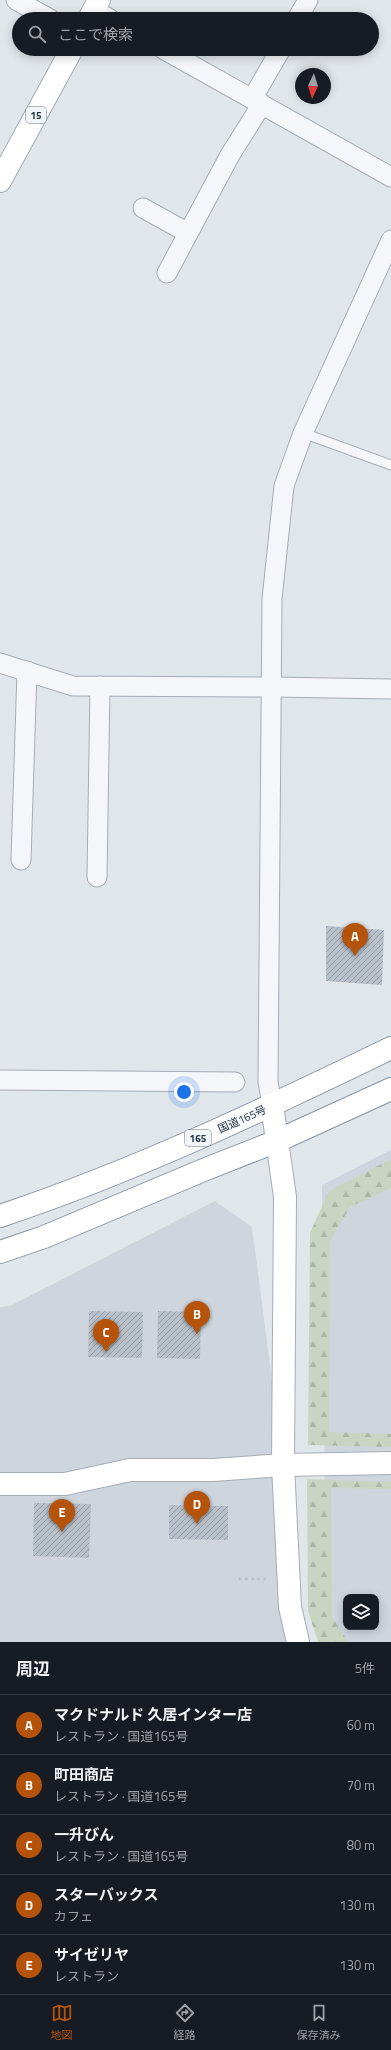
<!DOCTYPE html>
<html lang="ja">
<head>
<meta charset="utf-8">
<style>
  :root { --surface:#171b24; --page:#242831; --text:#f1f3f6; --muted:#9ea1a6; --line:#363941; --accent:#b45309 }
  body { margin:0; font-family:"Titillium Web","Noto Sans JP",sans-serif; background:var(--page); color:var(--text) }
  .controls { position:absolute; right:12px; bottom:12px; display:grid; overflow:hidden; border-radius:8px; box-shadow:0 2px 10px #0003 }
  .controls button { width:36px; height:36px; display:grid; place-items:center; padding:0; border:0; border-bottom:1px solid var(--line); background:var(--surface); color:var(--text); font:20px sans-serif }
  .compass { position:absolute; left:295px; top:68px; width:36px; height:36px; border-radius:50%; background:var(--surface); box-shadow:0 2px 10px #0003; rotate:184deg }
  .you { position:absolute; left:184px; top:1092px; width:14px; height:14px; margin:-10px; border:3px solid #fff; border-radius:50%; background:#1a73e8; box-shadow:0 0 0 6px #1a73e833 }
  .badge { display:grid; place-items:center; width:26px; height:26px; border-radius:50%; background:var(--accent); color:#fff; font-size:13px; font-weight:700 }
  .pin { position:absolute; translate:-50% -33px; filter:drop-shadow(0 1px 2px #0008) }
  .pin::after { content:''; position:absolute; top:21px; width:14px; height:12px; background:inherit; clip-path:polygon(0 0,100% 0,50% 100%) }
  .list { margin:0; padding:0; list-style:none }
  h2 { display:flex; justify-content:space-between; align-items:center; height:52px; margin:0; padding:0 16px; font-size:17px }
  h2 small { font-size:13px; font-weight:400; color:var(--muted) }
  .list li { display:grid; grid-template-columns:26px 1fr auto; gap:12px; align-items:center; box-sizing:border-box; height:60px; padding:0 16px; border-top:1px solid var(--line) }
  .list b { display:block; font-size:15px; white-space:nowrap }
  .list p { margin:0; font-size:13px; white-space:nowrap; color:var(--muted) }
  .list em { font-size:13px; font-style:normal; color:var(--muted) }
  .icon { flex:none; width:22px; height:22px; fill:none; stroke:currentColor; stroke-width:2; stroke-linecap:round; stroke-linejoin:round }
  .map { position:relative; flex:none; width:391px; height:1642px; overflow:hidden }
  .search { position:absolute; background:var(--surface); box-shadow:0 2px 10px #0003; left:12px; right:12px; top:12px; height:44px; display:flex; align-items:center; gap:10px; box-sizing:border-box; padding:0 14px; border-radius:22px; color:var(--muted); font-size:15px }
  .sheet { height:352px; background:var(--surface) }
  nav { display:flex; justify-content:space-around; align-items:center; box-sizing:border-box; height:56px; border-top:1px solid var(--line); background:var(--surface); font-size:11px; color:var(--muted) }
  nav a { display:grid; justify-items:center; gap:2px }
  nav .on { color:var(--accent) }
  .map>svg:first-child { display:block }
</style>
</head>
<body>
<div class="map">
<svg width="391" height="1642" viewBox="0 0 391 1642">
  <defs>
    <pattern id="forest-firs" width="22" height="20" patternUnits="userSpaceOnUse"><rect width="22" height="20" fill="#c9d5c2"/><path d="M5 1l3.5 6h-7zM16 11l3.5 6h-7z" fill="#adb7a8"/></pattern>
    <pattern id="building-hatch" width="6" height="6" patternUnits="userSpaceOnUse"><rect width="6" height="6" fill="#b8c0c9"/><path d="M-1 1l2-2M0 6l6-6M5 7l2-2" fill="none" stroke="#969da5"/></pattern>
  </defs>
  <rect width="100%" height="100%" fill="#e1e6eb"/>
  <!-- built -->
  <g fill="#cfd5dd" fill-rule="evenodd">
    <path d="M391,1150V1642H326L322,1185ZM346,1597H376V1627H346Z"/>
    <polygon points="215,1201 252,1227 283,1465 298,1642 0,1642 0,1307 10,1306"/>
  </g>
  <!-- forest -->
  <g fill="url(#forest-firs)">
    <polygon points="391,1159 391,1188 350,1207 330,1241 329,1432 391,1434 391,1447 308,1445 310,1233 329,1191"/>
    <polygon points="307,1479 391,1482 391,1489 331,1488 332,1616 348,1642 318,1642 308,1611"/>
  </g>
  <!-- building -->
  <g fill="url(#building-hatch)">
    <polygon points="326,926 384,930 382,985 326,981"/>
    <polygon points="89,1311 143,1312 142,1358 88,1357"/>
    <polygon points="158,1311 201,1312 200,1359 157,1358"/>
    <polygon points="34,1503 91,1504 89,1558 33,1556"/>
    <polygon points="169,1505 228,1506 228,1540 169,1539"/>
  </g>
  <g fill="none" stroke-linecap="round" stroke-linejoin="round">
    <defs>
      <polyline id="lane" points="303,433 391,465"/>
      <g id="street">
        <polyline points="16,0 50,19"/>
        <polyline points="94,10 110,19"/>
        <polyline points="297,19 308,0"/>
        <polyline points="163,49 391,177"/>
        <polyline points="252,99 281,49"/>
        <polyline points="143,208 188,233"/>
        <polyline points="167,273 230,155 262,104"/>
        <polyline points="0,663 73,686 271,687 391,689"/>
        <polyline points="21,860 27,671"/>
        <polyline points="97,877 100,686"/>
        <polyline points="0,1080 235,1082"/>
        <polyline points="272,1105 268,1082 272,599 284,486 303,433 391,240"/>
      </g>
      <g id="secondary">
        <polyline points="272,1105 285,1197 283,1465 290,1607 298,1642"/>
        <polyline points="0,1484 65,1484 130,1470 213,1470 283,1465 391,1463"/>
      </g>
      <g id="primary">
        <polyline points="89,19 99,0"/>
        <polyline points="0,181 72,49"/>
      </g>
      <g id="highway">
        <path d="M0,1216C135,1171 263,1110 391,1048"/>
        <polyline points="0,1252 44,1237 206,1169 277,1141 391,1089"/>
      </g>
    </defs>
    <!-- lane casing -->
    <use href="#lane" stroke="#a6adb6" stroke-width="11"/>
    <!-- street casing -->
    <use href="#street" stroke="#a6adb6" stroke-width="21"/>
    <!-- secondary casing -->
    <use href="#secondary" stroke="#a6adb6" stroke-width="24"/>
    <!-- primary casing -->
    <use href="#primary" stroke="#a0acb7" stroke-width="24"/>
    <!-- highway casing -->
    <use href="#highway" stroke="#8895a2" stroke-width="24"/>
    <!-- path -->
    <polyline stroke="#c0c4ca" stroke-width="2.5" stroke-dasharray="3 3" stroke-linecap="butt" points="239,1579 266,1579"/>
    <!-- lane -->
    <use href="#lane" stroke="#f5f6f9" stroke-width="9"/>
    <!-- street -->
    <use href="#street" stroke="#f5f6f9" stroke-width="19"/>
    <!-- secondary -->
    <use href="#secondary" stroke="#fff" stroke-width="22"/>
    <!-- primary -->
    <use href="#primary" stroke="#fff" stroke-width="22"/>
    <!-- highway -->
    <use href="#highway" stroke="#fff" stroke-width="22"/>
  </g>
  <g text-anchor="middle" stroke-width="3.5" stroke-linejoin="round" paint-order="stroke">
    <!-- shield labels -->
    <g fill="#f1f5f8" stroke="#646f7a" stroke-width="1">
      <rect x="26" y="107" width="20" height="16" rx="3"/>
      <rect x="185" y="1130" width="26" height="16" rx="3"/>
    </g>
    <g font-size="10" font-weight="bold" fill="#283544">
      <text x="36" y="119">15</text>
      <text x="198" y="1142">165</text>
    </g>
    <!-- street labels -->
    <g font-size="11" fill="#283544" stroke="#f1f5f8">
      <text transform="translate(242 1119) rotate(-24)" y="4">国道165号</text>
    </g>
  </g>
</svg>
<div class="controls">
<button><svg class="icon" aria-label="layers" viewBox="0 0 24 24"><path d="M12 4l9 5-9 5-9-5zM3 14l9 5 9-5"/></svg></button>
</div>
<svg class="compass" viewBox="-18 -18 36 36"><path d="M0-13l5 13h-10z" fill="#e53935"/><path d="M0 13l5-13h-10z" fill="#9ea1a6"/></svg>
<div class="you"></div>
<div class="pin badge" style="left:355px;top:956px">A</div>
<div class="pin badge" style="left:197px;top:1334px">B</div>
<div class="pin badge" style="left:106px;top:1352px">C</div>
<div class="pin badge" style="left:197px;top:1524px">D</div>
<div class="pin badge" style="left:62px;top:1532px">E</div>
<div class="search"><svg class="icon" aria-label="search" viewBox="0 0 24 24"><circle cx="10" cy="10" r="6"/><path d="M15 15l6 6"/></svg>ここで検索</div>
</div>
<section class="sheet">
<h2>周辺<small>5件</small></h2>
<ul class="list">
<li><span class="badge">A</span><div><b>マクドナルド 久居インター店</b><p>レストラン · 国道165号</p></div><em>60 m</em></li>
<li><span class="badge">B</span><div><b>町田商店</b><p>レストラン · 国道165号</p></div><em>70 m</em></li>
<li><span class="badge">C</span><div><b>一升びん</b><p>レストラン · 国道165号</p></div><em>80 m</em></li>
<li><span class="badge">D</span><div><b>スターバックス</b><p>カフェ</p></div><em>130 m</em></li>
<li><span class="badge">E</span><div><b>サイゼリヤ</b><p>レストラン</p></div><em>130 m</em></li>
</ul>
</section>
<nav>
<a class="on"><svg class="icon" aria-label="map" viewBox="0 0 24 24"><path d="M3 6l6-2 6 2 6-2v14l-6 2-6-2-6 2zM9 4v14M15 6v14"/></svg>地図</a>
<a><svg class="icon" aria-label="directions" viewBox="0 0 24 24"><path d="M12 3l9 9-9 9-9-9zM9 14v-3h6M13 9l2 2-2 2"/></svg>経路</a>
<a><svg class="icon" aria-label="saved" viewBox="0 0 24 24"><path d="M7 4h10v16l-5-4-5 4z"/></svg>保存済み</a>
</nav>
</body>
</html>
